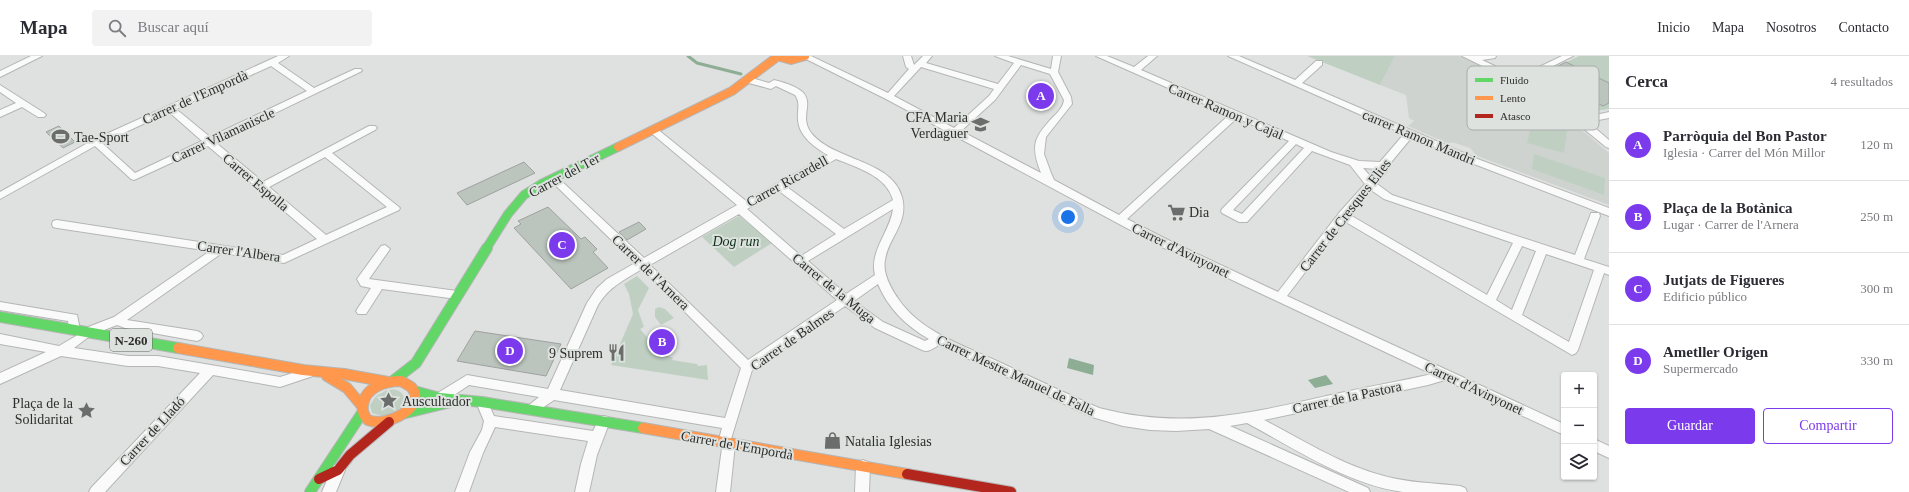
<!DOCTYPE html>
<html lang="es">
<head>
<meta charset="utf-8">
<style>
  :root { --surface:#fff; --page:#f2f2f3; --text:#2b2b33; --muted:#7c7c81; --line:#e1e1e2; --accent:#7c3aed }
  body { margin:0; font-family:"Times New Roman",serif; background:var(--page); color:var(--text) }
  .controls { position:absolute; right:12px; bottom:12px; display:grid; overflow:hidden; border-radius:4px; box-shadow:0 1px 3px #0004 }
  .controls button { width:36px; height:36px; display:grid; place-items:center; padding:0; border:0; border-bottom:1px solid var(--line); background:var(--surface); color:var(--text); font:20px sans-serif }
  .you { position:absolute; left:1068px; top:161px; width:14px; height:14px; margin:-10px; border:3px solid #fff; border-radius:50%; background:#1a73e8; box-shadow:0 0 0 6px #1a73e833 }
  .badge { display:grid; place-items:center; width:26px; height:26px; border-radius:50%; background:var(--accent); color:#fff; font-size:13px; font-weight:700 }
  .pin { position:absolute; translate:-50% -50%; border:2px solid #fff; box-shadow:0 1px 4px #0006 }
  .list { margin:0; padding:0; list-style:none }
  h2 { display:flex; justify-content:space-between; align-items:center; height:52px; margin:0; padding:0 16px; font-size:17px }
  h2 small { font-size:13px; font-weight:400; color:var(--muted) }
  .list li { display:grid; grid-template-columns:26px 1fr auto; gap:12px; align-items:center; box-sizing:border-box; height:72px; padding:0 16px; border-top:1px solid var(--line) }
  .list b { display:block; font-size:15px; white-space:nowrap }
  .list p { margin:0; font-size:13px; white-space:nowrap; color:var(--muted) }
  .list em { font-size:13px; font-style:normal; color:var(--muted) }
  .actions { display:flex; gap:8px; padding:12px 16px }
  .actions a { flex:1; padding:9px 0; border:1px solid var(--accent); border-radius:4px; text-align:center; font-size:14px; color:var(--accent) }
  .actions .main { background:var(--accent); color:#fff }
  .icon { flex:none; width:22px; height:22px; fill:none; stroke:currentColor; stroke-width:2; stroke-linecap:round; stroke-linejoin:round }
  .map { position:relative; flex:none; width:1609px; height:436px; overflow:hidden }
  header { display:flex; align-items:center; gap:24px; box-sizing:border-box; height:56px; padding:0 20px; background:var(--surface); border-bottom:1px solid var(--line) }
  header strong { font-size:19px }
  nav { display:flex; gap:22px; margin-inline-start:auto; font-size:14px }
  .search { width:280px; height:36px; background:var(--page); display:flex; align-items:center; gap:10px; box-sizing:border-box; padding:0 14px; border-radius:4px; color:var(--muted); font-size:15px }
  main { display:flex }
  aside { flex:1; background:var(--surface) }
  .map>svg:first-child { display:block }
</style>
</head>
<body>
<header>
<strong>Mapa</strong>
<div class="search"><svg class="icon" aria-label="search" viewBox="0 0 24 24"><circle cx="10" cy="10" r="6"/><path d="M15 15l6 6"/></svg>Buscar aquí</div>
<nav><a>Inicio</a><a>Mapa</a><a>Nosotros</a><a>Contacto</a></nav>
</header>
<main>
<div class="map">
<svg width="1609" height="436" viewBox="0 0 1609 436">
  <rect width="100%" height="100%" fill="#dfe1e0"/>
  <!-- built -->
  <polygon fill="#ced3cf" points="1395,0 1459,0 1485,10 1536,41 1588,79 1609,97 1609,149 1477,100 1470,92 1452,86 1449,88 1408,70 1414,65 1409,62 1406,39 1380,29"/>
  <!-- green -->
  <g fill="#bfd0c3">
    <polygon points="1307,0 1395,0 1380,29"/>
    <polygon points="1579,0 1609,0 1609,53 1579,57 1528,25"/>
    <polygon points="1534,56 1568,67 1564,97 1527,87"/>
    <polygon points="1534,98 1605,122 1604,139 1532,113"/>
    <polygon points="739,160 772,187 734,211 702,181"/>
    <polygon points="637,220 649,232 638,254 644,271 640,273 654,289 652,292 673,302 672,304 697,308 698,310 707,309 708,324 611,309 633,258 629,238 624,228"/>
    <polygon points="659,251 665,253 674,262 661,269 655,261 655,253"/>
    <path d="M387,334C394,333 400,333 404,341L402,351L385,361L372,357L370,349L376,340Z"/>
  </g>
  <!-- water -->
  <g fill="#8ead95">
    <polygon points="1069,302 1094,309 1093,319 1067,312"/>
    <polygon points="1326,319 1333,328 1315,332 1308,324"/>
  </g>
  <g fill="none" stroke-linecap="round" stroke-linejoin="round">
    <!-- stream -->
    <polyline stroke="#8ead95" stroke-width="3" points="688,0 697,7 741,18"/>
  </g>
  <!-- building -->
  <g fill="#bbc4bd" stroke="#9fa1a0">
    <polygon points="1566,6 1609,27 1609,47 1603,50 1575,36 1570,38 1538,20"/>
    <polygon points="59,70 75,86 63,92 46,76"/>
    <polygon points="524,106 535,117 467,149 457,137"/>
    <polygon points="548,151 581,183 585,181 597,193 593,196 608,212 571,233 514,172 521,168 518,165"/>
    <polygon points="639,166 646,173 627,184 619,176"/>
    <polygon points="475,275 561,288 546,320 457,305"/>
  </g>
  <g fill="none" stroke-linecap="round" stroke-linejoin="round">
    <defs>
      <g id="street">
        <polygon points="31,0 42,0 0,21 0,15"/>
        <path d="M278,0H289L278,7L314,32L355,13H361L362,15L215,86L263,126L369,70H375L377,72L375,74L332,97L400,152L399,154L284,207L222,197L127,264L197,275L201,277L203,280L201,283L197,285L125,272L117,269L91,279L74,292L128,300H158L280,321L312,311L316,313L318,316L316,319L280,331L213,319L105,436H89L91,432L200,317L158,310H128L61,300L0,328V317L46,296L0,288V278L59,290L76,280L83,273L114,261L210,195L57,172L53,171L52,168L53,165L57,164L283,199L317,183L208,90L134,124L131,123L95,90L0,143V136L93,84ZM271,10L307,35L210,81L176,53ZM169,56L202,85L135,117L102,87ZM325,101L387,151L326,179L269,131Z"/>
        <path d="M800,0H811L888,37L909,13L906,11L903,0H911L914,9L923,0H932L926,7L998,28L1014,7L995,0H1008L1051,13L1053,0H1061L1058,16L1071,41L1072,48L1046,81L1044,98L1051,117L1054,124L1119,159L1229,59L1096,0H1107L1134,11L1148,0H1157L1141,14L1331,96L1359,105L1380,106L1404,78L1228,0H1239L1295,24L1316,5H1322V9L1302,27L1480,104L1609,152V160L1474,108L1412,81L1388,110L1387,115L1377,128L1392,139L1575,199L1590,160L1591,157H1599L1600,160L1584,203L1609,211V219L1604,217L1578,294L1576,297L1572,299L1344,165L1287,240L1564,368V379L1445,324L1428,329L1264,364C1303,384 1341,409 1384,420C1408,427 1435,427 1460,430L1465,432L1467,436C1446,436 1423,436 1403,436C1347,428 1296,393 1247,367L1230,370L1368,432L1370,436H1349L1209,373L1176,375L1150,374L1123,370L1092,361L939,289C933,292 929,297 922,294L875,272L845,250L752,314L731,383L735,388L730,436H716L722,392L718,387L722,372L554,344L532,359L528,358L526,354L528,350L539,341L469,329L444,346L440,347L436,346L434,342L436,338L467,319L548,333L587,247L597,232L607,223L635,207L550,124L548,122L550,120H556L644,202L737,149L650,76L648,74L650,72H656L746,145L828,99C815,92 799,80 798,64C797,54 801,47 795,39L776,30L771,33L745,26L744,24L748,21L769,27L774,24C831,38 793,55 812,78C835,105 892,104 902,141C909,167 888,182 885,204C882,219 893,236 902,248C925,277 964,290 997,305C1031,321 1065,337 1099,352C1186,375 1255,356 1340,337C1371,330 1402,325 1432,318L1164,192L886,43ZM1021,9L1050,18L1064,44C1063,51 1059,55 1054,60C1034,81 1030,89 1041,117L961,75L995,44ZM921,11L994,33L989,40L954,72L894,40ZM1237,62L1289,85L1222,153L1221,155L1222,157L1239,166H1247L1312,95L1350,109L1365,128L1339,157L1278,236L1172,186L1127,163ZM1296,88L1304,92L1242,158L1233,154ZM836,103C856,111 887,120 893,144L844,173L787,131ZM1363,112L1378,113L1371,121ZM1371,134L1384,143L1513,187L1487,239L1350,159ZM779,135L836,178L801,200L747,153ZM893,153C890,176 869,195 875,219L846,238L808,205ZM739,158L837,244L748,304L650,209ZM1522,190L1536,195L1512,254L1496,244ZM1546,198L1594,214L1569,286L1522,259ZM642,213L741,312L725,362L560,334L598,249C609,231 624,224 642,213ZM878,228C888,252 906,270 929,283L925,285L883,266L854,245Z"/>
        <polygon points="1462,0 1496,0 1495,2 1482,4 1518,21 1562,0 1573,0 1525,24 1582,62 1609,56 1609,62 1588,66 1609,84 1609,92 1606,91 1573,64 1538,40 1501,19"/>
        <polygon points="0,29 44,57 46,59 44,61 38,61 22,51 0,61 0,54 16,47 0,36"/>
        <polygon points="385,189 390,193 369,223 457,235 461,236 463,239 461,242 457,243 382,233 366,258 358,258 356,255 371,232 361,230 357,223 381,190"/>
        <polygon points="0,246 77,259 80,274 78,277 70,277 68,265 0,254"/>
        <polygon points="482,341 486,342 494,360 593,375 600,361 604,360 608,361 610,365 597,399 589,436 575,436 581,408 588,385 495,371 483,397 469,436 455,436 470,396 482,374 484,365 476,346 478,342"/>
        <polygon points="1594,383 1609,390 1609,402 1594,395"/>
        <polygon points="863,404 868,406 870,410 869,436 855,436 856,410 858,406"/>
        <polygon points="338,408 343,410 345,414 336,436 322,436 333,410"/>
      </g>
      <polyline id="fast-far1" points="486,193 508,158 524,139 543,127 618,91"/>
      <g id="fast">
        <polyline points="0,261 178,292"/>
        <polyline points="393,325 416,307 487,192"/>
        <polyline points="414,335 440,342 482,346 643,372"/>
        <polyline points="406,357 451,346"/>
        <polyline points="310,436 362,357"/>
      </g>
      <g id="slow-far1">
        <polyline points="777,0 791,4 805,0"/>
        <polyline points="618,91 732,35 777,1"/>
      </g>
      <g id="slow">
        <polyline points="178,292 303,314 344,318 388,326"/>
        <polyline points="327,320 347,332 362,350"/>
        <path d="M401,325C404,327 409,329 412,332C427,351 386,372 368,364C364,360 362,355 363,349C365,331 386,325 401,325Z"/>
        <polyline points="643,372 907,418"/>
      </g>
      <g id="jam">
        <polyline points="907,418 1011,436"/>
        <polyline points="319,423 338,414 350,399 389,366"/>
      </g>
    </defs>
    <!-- street casing -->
    <use href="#street" stroke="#b4b6b5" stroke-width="2"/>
    <!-- fast-far1 casing -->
    <use href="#fast-far1" stroke="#b4b6b5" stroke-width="10"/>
    <!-- fast casing -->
    <use href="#fast" stroke="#b4b6b5" stroke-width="12"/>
    <!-- slow-far1 casing -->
    <use href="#slow-far1" stroke="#b4b6b5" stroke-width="10"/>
    <!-- slow casing -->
    <use href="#slow" stroke="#b4b6b5" stroke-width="12"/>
    <!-- jam casing -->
    <use href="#jam" stroke="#b4b6b5" stroke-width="12"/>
    <!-- street -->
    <use href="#street" fill="#fafafa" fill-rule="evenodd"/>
    <!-- fast-far1 -->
    <use href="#fast-far1" stroke="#63d668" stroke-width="8"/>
    <!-- fast -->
    <use href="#fast" stroke="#63d668" stroke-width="10"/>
    <!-- slow-far1 -->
    <use href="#slow-far1" stroke="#ff974d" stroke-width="8"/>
    <!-- slow -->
    <use href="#slow" stroke="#ff974d" stroke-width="10"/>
    <!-- jam -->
    <use href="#jam" stroke="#b3261e" stroke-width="10"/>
  </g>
  <!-- icons -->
  <defs>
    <symbol id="school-bare" viewBox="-9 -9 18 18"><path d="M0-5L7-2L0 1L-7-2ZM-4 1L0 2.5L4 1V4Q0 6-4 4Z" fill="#6b6d6c" stroke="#dee2df" stroke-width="2.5" paint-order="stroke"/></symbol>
    <symbol id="stadium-bare" viewBox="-9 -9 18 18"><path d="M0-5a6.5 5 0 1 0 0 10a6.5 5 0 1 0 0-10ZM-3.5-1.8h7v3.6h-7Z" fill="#6b6d6c" stroke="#dee2df" stroke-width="2.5" paint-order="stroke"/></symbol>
    <symbol id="supermarket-bare" viewBox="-9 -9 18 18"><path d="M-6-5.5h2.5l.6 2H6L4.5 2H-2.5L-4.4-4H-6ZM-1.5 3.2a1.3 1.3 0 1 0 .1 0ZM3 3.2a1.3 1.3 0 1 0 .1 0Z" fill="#6b6d6c" stroke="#dee2df" stroke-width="2.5" paint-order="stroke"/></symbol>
    <symbol id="restaurant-bare" viewBox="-9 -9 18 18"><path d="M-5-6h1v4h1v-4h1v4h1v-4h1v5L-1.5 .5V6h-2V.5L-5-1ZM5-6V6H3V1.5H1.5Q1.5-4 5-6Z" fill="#6b6d6c" stroke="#dee2df" stroke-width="2.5" paint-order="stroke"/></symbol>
    <symbol id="sight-bare" viewBox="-9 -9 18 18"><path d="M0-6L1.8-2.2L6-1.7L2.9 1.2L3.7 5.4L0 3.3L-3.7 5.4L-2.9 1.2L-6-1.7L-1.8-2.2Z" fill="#6b6d6c" stroke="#dee2df" stroke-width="2.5" paint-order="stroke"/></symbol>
    <symbol id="shop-bare" viewBox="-9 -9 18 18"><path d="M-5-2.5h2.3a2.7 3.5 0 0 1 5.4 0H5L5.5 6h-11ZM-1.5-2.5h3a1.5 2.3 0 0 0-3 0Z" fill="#6b6d6c" stroke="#dee2df" stroke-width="2.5" paint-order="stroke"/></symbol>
  </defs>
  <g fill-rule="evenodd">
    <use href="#school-bare" x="968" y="56" width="25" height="25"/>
    <use href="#stadium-bare" x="48" y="68" width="25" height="25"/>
    <use href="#supermarket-bare" x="1164" y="144" width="25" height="25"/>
    <use href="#restaurant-bare" x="604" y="284" width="25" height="25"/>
    <use href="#sight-bare" x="376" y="332" width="25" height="25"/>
    <use href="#sight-bare" x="74" y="342" width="25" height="25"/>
    <use href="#shop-bare" x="820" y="372" width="25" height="25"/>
  </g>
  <g text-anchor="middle" stroke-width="4" stroke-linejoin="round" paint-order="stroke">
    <!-- shield labels -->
    <rect fill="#dee2df" stroke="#626462" stroke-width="1" x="110" y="273" width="42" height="22" rx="3"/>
    <g font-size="13" font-weight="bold" fill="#2d2e2d">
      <text x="131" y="289">N-260</text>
    </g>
    <!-- street labels -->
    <g font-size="14" fill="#2d2e2d" stroke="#dee2df">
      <text transform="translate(195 41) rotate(-24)" y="5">Carrer de l'Empordà</text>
      <text transform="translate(1226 55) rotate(23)" y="5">Carrer Ramon y Cajal</text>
      <text transform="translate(223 79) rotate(-25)" y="5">Carrer Vilamaniscle</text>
      <text transform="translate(1419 81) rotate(23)" y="5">carrer Ramon Mandri</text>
      <text transform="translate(564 119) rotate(-28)" y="5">Carrer del Ter</text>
      <text transform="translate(787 125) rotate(-29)" y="5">Carrer Ricardell</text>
      <text transform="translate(256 126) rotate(40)" y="5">Carrer Espolla</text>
      <text transform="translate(1345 159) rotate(-52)" y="5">Carrer de Cresques Elies</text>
      <text transform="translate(1181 194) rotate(26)" y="5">Carrer d'Avinyonet</text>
      <text transform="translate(239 195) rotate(8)" y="5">Carrer l'Albera</text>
      <text transform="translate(651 216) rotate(44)" y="5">Carrer de l'Arnera</text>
      <text transform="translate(834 232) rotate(39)" y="5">Carrer de la Muga</text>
      <text transform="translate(792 283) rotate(-35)" y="5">Carrer de Balmes</text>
      <text transform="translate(1016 319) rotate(25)" y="5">Carrer Mestre Manuel de Falla</text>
      <text transform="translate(1474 332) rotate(25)" y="5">Carrer d'Avinyonet</text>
      <text transform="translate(1347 341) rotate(-12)" y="5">Carrer de la Pastora</text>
      <text transform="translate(152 375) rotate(-47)" y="5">Carrer de Lladó</text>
      <text transform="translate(737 389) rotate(10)" y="5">Carrer de l'Empordà</text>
    </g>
    <!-- poi labels -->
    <g font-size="14" fill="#2d2e2d" stroke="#dee2df" text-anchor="start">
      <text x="968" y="66" text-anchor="end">CFA Maria<tspan x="968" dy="16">Verdaguer</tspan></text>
      <text x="74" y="86">Tae-Sport</text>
      <text x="1189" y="161">Dia</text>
      <text x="603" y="302" text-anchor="end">9 Suprem</text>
      <text x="402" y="350">Auscultador</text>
      <text x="73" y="352" text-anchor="end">Plaça de la<tspan x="73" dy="16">Solidaritat</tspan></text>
      <text x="845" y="390">Natalia Iglesias</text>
    </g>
    <!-- park labels -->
    <g font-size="14" font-style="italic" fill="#0e3119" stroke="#dee2df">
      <text x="736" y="190">Dog run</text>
    </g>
  </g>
  <!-- legend -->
  <rect x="1467" y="10" width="132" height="64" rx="6" fill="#dee2df" stroke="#a9acaa" stroke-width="1"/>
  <rect x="1475" y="22" width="18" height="4" fill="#63d668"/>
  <rect x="1475" y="40" width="18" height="4" fill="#ff974d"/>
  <rect x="1475" y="58" width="18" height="4" fill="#b3261e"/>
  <g font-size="11" fill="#2d2e2d">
    <text x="1500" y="28">Fluido</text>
    <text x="1500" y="46">Lento</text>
    <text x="1500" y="64">Atasco</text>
  </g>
</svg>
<div class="controls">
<button>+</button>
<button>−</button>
<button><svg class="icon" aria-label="layers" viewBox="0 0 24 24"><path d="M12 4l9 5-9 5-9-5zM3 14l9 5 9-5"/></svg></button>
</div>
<div class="you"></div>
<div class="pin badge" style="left:1041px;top:40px">A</div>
<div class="pin badge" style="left:662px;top:286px">B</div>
<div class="pin badge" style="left:562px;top:189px">C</div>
<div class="pin badge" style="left:510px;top:295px">D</div>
</div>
<aside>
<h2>Cerca<small>4 resultados</small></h2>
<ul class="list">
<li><span class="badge">A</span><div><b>Parròquia del Bon Pastor</b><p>Iglesia · Carrer del Món Millor</p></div><em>120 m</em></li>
<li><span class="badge">B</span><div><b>Plaça de la Botànica</b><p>Lugar · Carrer de l'Arnera</p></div><em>250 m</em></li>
<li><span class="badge">C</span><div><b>Jutjats de Figueres</b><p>Edificio público</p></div><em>300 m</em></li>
<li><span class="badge">D</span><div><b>Ametller Origen</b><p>Supermercado</p></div><em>330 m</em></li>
</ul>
<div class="actions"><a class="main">Guardar</a><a>Compartir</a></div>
</aside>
</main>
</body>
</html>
